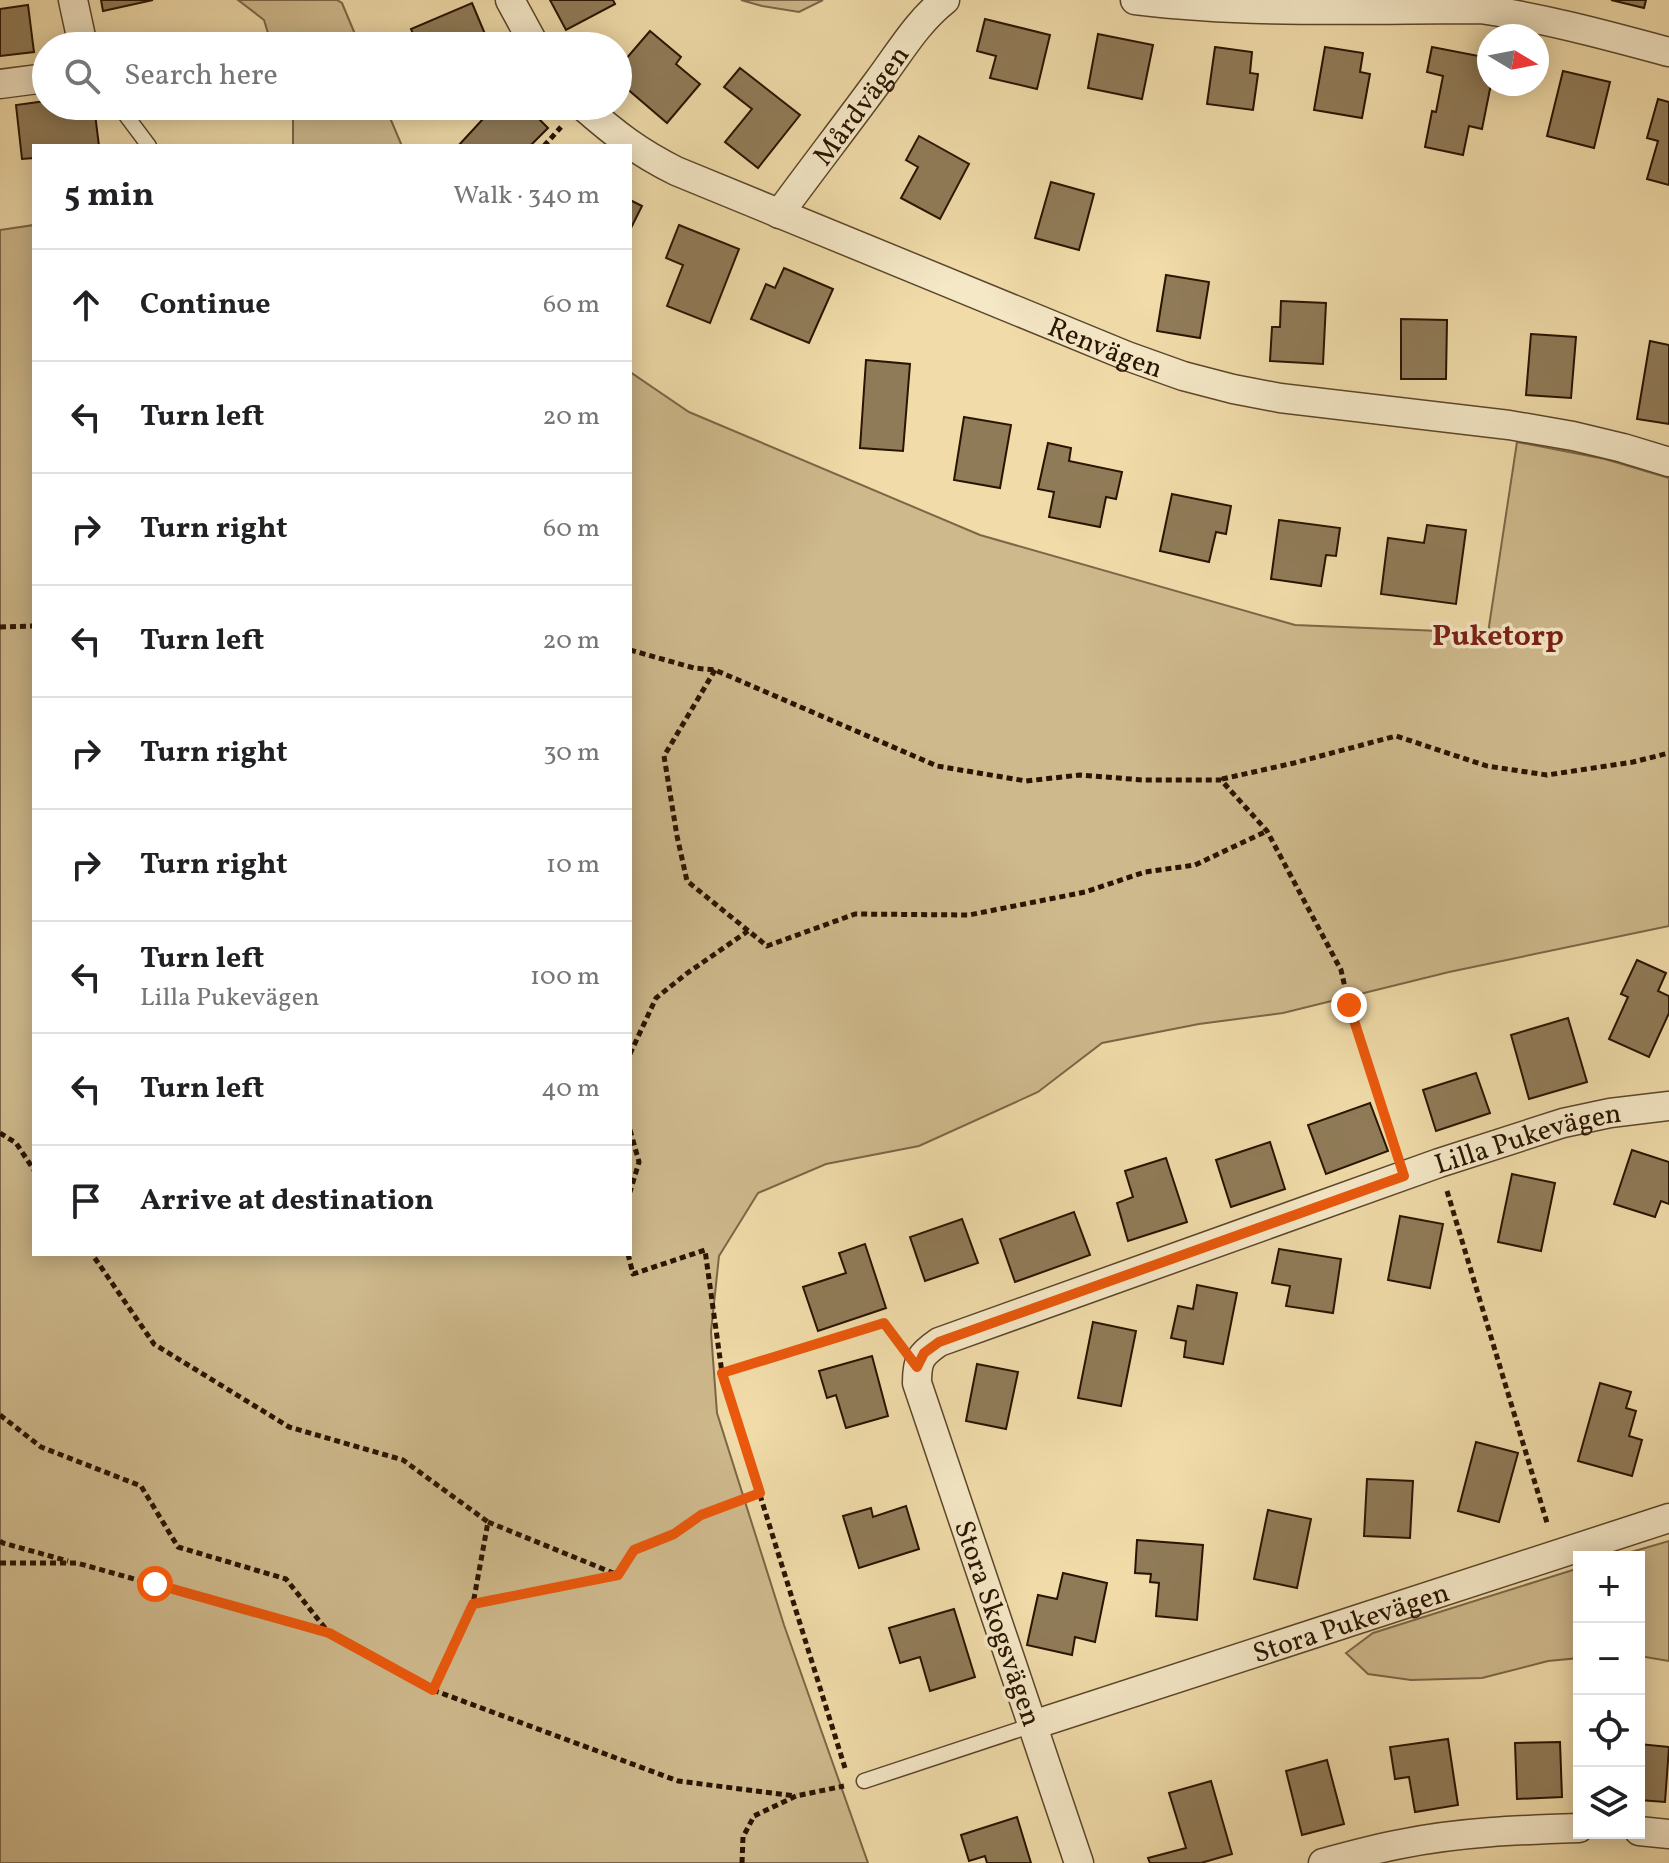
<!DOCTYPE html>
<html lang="en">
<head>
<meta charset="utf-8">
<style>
  :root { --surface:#fff; --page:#f6f6f6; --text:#202124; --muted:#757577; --line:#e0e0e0 }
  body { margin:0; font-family:Vollkorn,serif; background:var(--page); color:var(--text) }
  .controls { position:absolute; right:24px; bottom:24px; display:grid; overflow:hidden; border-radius:0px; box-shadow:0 4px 20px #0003 }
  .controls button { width:72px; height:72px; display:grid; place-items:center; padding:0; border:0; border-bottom:2px solid var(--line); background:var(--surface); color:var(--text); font:40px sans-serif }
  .compass { position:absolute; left:1477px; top:24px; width:72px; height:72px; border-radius:50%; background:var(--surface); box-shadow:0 4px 20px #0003; rotate:100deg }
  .stop { position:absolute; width:24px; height:24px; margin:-18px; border:6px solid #ea580c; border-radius:50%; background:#fff }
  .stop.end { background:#ea580c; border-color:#fff; box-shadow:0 2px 8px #0008 }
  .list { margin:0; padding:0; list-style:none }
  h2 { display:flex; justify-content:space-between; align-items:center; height:104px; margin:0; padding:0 32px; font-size:34px }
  h2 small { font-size:26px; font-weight:400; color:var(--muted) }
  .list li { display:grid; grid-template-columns:52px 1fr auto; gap:24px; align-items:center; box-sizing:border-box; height:112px; padding:0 32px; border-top:2px solid var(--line) }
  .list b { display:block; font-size:30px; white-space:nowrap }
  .list p { margin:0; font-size:26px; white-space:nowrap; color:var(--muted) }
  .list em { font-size:26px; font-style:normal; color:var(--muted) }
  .icon { flex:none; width:44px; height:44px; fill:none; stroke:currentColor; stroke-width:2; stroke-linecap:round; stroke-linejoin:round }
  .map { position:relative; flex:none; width:1669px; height:1863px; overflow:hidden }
  .search { position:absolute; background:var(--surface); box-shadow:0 4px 20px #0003; left:32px; top:32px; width:600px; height:88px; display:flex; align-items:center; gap:20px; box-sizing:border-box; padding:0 28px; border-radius:44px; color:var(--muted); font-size:30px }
  .panel { position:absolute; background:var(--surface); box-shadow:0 4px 20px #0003; left:32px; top:144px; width:600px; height:1112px; border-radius:0px }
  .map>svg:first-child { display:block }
</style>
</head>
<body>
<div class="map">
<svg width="1669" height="1863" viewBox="0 0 1669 1863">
  <rect width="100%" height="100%" fill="#f0dba9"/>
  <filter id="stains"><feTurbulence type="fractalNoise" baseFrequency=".0025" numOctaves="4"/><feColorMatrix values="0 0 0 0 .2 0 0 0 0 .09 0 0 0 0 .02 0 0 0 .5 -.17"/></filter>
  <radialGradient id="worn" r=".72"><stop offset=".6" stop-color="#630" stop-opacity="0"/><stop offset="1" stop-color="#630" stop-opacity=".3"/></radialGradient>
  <!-- green -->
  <g fill="#ceb98c" stroke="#7c6646" stroke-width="2">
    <polygon points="238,0 337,0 342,3 360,46 272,46 264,20"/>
    <polygon points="741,0 823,0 799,12 762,6"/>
    <polygon points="290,106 385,106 402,146 293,146 293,114"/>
    <polygon points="34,225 34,1254 630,1254 630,372 689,412 980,535 1295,625 1488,633 1517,442 1605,459 1669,478 1669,926 1449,972 1283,1013 1199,1024 1102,1043 1038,1092 919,1146 826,1164 758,1193 719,1256 711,1332 717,1413 784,1625 868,1863 0,1863 0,230"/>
    <polygon points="1669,1541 1669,1661 1639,1656 1639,1557 1614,1557"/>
    <polygon points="1579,1568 1579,1658 1548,1661 1482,1678 1411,1680 1368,1674 1346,1653 1373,1633"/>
  </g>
  <!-- building -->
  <g fill="#907b58" stroke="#291400" stroke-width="2">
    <polygon points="101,0 153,0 103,11"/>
    <polygon points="550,0 613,0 615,4 566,30"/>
    <polygon points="1611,0 1646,0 1644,8"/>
    <polygon points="472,3 485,34 464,43 465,46 418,46 411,29"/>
    <polygon points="28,5 34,52 0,56 0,9"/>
    <polygon points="985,19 1050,35 1037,89 990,78 996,56 977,51"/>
    <polygon points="650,31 681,57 676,64 700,84 667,123 618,81 618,68"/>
    <polygon points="1098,34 1153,45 1142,99 1088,88"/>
    <polygon points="1215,47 1252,52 1250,73 1258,74 1253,110 1207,104"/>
    <polygon points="1325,47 1363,53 1360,72 1370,74 1362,118 1314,110"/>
    <polygon points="1432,47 1489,58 1489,84 1491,84 1482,129 1469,126 1463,155 1425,147 1432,111 1436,112 1443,76 1427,72"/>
    <polygon points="740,68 800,115 758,168 725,142 752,109 724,87"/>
    <polygon points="1563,71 1610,82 1594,148 1547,136"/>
    <polygon points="1658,99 1669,102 1669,185 1647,179 1658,141 1647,138"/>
    <polygon points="46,101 46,106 94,106 99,146 34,146 34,158 22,159 16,105"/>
    <polygon points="156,106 211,106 159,118"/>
    <polygon points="487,106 526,106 548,128 530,146 458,146 483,119 479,114"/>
    <polygon points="919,136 969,164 940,219 901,198 918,167 906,160"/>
    <polygon points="1051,182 1094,194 1079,250 1035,238"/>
    <polygon points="630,200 642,206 630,230"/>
    <polygon points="679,225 739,249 710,323 667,306 683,265 666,258"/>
    <polygon points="784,268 833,289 809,343 751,319 766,284 775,288"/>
    <polygon points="1166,275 1209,282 1200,338 1157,331"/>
    <polygon points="1281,301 1326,303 1323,364 1270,361 1272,327 1280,327"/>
    <polygon points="1401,319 1447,320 1446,379 1401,379"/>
    <polygon points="1531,334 1576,337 1571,398 1526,395"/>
    <polygon points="1650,341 1669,345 1669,424 1637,419"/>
    <polygon points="866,360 910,364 903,451 860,448"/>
    <polygon points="964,417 1011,425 1000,488 954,480"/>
    <polygon points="1048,443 1071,448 1069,461 1122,472 1116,499 1106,497 1100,527 1049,517 1054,492 1038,489"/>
    <polygon points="1172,494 1231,506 1226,534 1216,532 1209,562 1160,551"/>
    <polygon points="1279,520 1340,528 1336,556 1326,555 1321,586 1271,579"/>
    <polygon points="1427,525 1466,530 1456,604 1381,594 1388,538 1424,543"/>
    <polygon points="1637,960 1666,973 1658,991 1669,996 1669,1013 1649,1057 1609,1039 1628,997 1621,994"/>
    <polygon points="1568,1018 1587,1082 1529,1099 1511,1035"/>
    <polygon points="1476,1073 1490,1113 1436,1131 1423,1090"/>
    <polygon points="1370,1103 1388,1151 1326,1174 1308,1125"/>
    <polygon points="1270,1142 1285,1189 1231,1207 1216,1160"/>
    <polygon points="1632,1150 1669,1162 1669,1204 1661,1201 1655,1217 1614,1204"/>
    <polygon points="1166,1158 1187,1222 1128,1241 1117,1203 1133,1197 1125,1171"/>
    <polygon points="1512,1174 1555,1183 1541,1251 1498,1242"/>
    <polygon points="1074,1212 1090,1255 1015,1282 1000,1239"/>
    <polygon points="1400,1216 1443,1224 1430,1288 1388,1280"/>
    <polygon points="962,1219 978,1263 925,1281 910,1237"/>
    <polygon points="865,1244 886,1308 818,1331 803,1287 846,1273 839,1253"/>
    <polygon points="1279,1249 1341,1259 1333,1313 1286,1306 1290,1286 1272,1283"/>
    <polygon points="1197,1285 1237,1293 1223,1364 1184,1357 1186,1341 1171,1338 1178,1306 1193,1309"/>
    <polygon points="1093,1322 1136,1331 1121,1406 1078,1398"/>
    <polygon points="872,1356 888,1416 846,1428 836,1395 827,1398 819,1371"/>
    <polygon points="977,1364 1018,1372 1006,1429 966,1421"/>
    <polygon points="1600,1383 1631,1392 1626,1408 1636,1411 1629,1436 1642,1440 1632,1476 1578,1461"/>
    <polygon points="1476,1442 1518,1453 1499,1522 1458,1511"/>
    <polygon points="1367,1479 1413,1481 1410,1538 1364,1536"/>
    <polygon points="906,1506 919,1549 859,1568 843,1516 871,1508 873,1517"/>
    <polygon points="1268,1510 1311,1519 1297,1588 1254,1579"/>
    <polygon points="1137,1540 1203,1545 1197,1620 1156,1616 1159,1583 1150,1582 1151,1574 1135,1573"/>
    <polygon points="1063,1573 1107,1583 1095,1642 1075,1637 1072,1655 1027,1645 1038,1595 1057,1599"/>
    <polygon points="954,1609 975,1677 930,1691 920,1657 900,1663 889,1628"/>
    <polygon points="1448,1739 1458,1805 1415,1812 1409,1777 1395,1779 1390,1747"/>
    <polygon points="1560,1742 1562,1797 1517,1799 1515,1743"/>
    <polygon points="1639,1744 1669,1747 1665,1802 1639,1800"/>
    <polygon points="1327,1760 1344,1824 1302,1835 1286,1771"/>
    <polygon points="1211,1781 1232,1854 1201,1863 1150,1863 1148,1858 1186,1848 1169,1793"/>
    <polygon points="1017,1817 1031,1863 987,1863 985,1856 969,1861 961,1835"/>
  </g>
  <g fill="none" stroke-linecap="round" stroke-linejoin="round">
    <defs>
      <g id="lane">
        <polyline points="119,106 149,146"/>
        <polyline points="864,1781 1033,1725"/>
      </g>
      <g id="street">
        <polyline points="73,0 83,46"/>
        <polyline points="510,0 535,46"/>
        <path d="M1135,0C1250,14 1365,9 1480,9C1544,18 1606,35 1669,52"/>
        <polyline points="0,84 46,78"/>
        <path id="s1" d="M583,106C615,134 638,152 676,171L1127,356L1183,376L1233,389L1280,398L1509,425L1573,436L1623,448L1669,462"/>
        <path id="s2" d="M779,214C812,169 846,125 879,80C900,52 917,22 945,0"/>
        <path id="s3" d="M1033,1725L1669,1518"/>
        <polyline points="1639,1831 1669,1834"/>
        <path id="s4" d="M1079,1863L917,1383C917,1360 920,1355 939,1342L1439,1163L1563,1123L1610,1113L1669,1106"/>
        <path d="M1323,1863C1349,1856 1374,1849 1401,1844C1459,1832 1519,1830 1579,1828"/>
      </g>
    </defs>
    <!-- lane casing -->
    <use href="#lane" stroke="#5b462a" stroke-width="17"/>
    <!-- street casing -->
    <use href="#street" stroke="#5b462a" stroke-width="31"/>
    <!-- path -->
    <g stroke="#291400" stroke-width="5" stroke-dasharray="6 4" stroke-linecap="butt">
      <polyline points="544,146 561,127"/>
      <polyline points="0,627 34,626"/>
      <polyline points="630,650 694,668 715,670 937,766 1026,781 1080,775 1143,780 1221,780 1267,831 1341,970 1349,1005 1395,1148"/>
      <polyline points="715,670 664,756 677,836 687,881 767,946 855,914 969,915 1085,892 1145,872 1195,865 1267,831"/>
      <polyline points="1222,779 1294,763 1396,736 1487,766 1547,775 1633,762 1669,753"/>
      <polyline points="630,1054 656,998 686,974 748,931"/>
      <polyline points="630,1130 639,1162 630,1192"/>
      <polyline points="0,1133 16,1143 34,1170"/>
      <polyline points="1447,1191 1548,1526"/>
      <polyline points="628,1254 633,1274 705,1250 722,1373"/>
      <polyline points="0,1415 41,1447 141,1486 178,1547 286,1579 329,1633 433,1690 473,1604 488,1522 403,1460 289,1427 154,1344 92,1254"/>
      <polyline points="488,1522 618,1575 634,1550 674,1534 701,1515 760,1493"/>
      <polyline points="0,1541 3,1543 68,1561"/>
      <polyline points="0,1563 77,1563 328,1633"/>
      <polyline points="474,1604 617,1575"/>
      <polyline points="433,1690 678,1781 796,1796"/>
      <polyline points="845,1768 722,1373 884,1323 898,1341"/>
      <polyline points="742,1863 743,1837 754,1816 796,1796 844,1786"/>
    </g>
    <!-- lane -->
    <use href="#lane" stroke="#f5e8c7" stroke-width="14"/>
    <!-- street -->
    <use href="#street" stroke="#f5e8c7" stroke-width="28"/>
  </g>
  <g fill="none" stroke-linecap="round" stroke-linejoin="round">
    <!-- route -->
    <polyline stroke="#ea580c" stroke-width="10" points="155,1584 329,1633 433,1690 473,1604 618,1575 634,1550 674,1534 701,1515 760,1493 722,1373 884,1323 917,1367 924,1353 939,1342 1404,1176 1349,1005"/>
  </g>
  <g text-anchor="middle" stroke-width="7" stroke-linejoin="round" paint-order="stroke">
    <!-- street labels -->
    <g font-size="28" fill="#291400" stroke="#f5e8c7">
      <text dy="10" stroke="none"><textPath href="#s2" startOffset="136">Mårdvägen</textPath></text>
      <text dy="10" stroke="none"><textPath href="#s1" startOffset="578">Renvägen</textPath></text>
      <text dy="10" stroke="none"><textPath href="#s4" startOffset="1180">Lilla Pukevägen</textPath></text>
      <text dy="10" stroke="none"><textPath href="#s3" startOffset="334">Stora Pukevägen</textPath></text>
      <text transform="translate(999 1623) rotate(71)" y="10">Stora Skogsvägen</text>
    </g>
    <!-- neighbourhood labels -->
    <g font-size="30" font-weight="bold" fill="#7a1f14" stroke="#f5e8c7">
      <text x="1498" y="645">Puketorp</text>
    </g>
  </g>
  <rect width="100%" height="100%" filter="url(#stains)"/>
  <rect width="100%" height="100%" fill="url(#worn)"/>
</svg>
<div class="controls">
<button>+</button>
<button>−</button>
<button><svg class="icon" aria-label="locate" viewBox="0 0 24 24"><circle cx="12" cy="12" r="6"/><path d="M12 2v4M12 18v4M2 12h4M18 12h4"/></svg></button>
<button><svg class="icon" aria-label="layers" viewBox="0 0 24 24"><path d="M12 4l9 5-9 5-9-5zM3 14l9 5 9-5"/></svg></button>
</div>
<svg class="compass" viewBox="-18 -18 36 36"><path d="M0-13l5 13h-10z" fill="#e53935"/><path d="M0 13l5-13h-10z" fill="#757577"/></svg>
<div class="stop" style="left:155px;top:1584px"></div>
<div class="stop end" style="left:1349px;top:1005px"></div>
<div class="search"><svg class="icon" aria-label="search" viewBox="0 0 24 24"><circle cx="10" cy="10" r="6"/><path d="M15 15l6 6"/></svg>Search here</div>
<section class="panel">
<h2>5 min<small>Walk · 340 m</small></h2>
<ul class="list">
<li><svg class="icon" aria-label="ahead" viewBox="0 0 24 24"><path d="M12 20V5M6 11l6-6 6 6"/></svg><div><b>Continue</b></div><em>60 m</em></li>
<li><svg class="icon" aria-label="left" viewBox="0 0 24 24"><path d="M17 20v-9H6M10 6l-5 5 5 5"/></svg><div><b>Turn left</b></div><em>20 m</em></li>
<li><svg class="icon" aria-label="right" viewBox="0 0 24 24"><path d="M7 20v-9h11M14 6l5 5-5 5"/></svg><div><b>Turn right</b></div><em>60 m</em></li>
<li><svg class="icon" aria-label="left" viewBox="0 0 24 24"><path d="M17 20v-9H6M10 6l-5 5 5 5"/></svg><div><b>Turn left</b></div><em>20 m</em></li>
<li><svg class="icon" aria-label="right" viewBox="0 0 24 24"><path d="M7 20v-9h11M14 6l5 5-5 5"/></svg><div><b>Turn right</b></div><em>30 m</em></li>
<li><svg class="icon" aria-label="right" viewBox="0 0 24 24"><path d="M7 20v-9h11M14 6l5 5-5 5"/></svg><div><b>Turn right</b></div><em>10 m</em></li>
<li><svg class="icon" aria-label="left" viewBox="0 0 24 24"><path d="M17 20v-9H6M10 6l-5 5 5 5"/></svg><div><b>Turn left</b><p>Lilla Pukevägen</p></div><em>100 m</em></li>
<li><svg class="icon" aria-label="left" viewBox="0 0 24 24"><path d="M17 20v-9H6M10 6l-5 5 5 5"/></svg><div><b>Turn left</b></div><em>40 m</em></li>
<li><svg class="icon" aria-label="arrive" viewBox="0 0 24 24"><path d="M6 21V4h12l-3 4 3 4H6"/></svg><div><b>Arrive at destination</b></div></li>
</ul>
</section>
</div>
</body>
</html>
